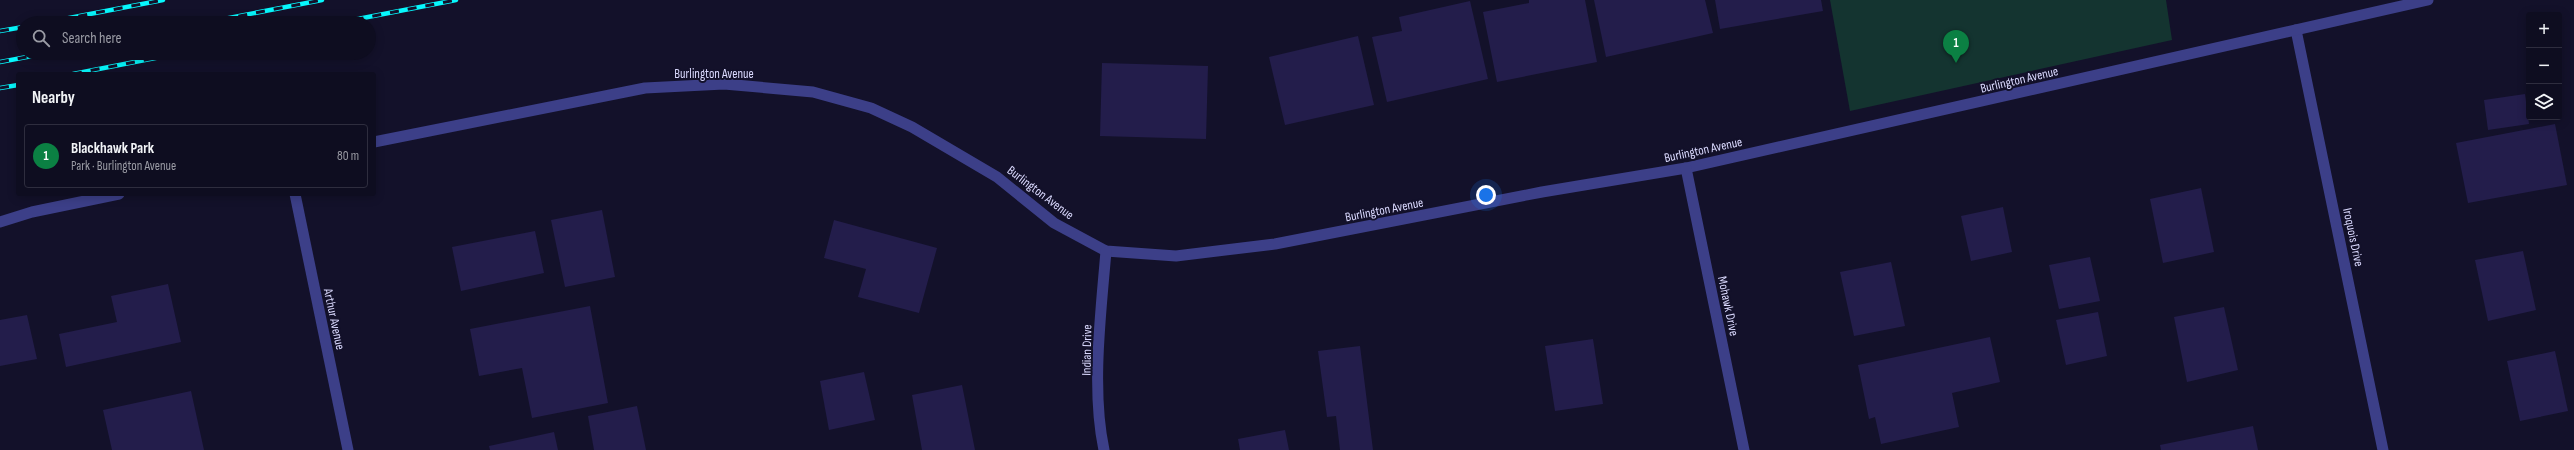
<!DOCTYPE html>
<html lang="en">
<head>
<meta charset="utf-8">
<style>
  :root { --surface:#0e0d20; --page:#1c1b2d; --text:#f1f3f6; --muted:#9b9ca5; --line:#2e2d3e; --accent:#0b8043 }
  body { margin:0; font-family:"Sofia Sans Condensed",sans-serif; background:var(--page); color:var(--text) }
  .controls { position:absolute; right:12px; top:12px; display:grid; overflow:hidden; border-radius:4px; box-shadow:0 2px 10px #0003 }
  .controls button { width:36px; height:36px; display:grid; place-items:center; padding:0; border:0; border-bottom:1px solid var(--line); background:var(--surface); color:var(--text); font:20px sans-serif }
  .you { position:absolute; left:1486px; top:195px; width:14px; height:14px; margin:-10px; border:3px solid #fff; border-radius:50%; background:#1a73e8; box-shadow:0 0 0 6px #1a73e833 }
  .badge { display:grid; place-items:center; width:26px; height:26px; border-radius:50%; background:var(--accent); color:#fff; font-size:13px; font-weight:700 }
  .pin { position:absolute; translate:-50% -33px; filter:drop-shadow(0 1px 2px #0008) }
  .pin::after { content:''; position:absolute; top:21px; width:14px; height:12px; background:inherit; clip-path:polygon(0 0,100% 0,50% 100%) }
  .list { margin:0; padding:0; list-style:none }
  h2 { display:flex; justify-content:space-between; align-items:center; height:52px; margin:0; padding:0 16px; font-size:17px }
  h2 small { font-size:13px; font-weight:400; color:var(--muted) }
  .list li { display:grid; grid-template-columns:26px 1fr auto; gap:12px; align-items:center; box-sizing:border-box; height:64px; margin:0 8px 8px; padding:0 8px; border:1px solid var(--line); border-radius:4px }
  .list b { display:block; font-size:15px; white-space:nowrap }
  .list p { margin:0; font-size:13px; white-space:nowrap; color:var(--muted) }
  .list em { font-size:13px; font-style:normal; color:var(--muted) }
  .icon { flex:none; width:22px; height:22px; fill:none; stroke:currentColor; stroke-width:2; stroke-linecap:round; stroke-linejoin:round }
  .map { position:relative; flex:none; width:2574px; height:450px; overflow:hidden }
  .search { position:absolute; background:var(--surface); box-shadow:0 2px 10px #0003; left:16px; top:16px; width:360px; height:44px; display:flex; align-items:center; gap:10px; box-sizing:border-box; padding:0 14px; border-radius:22px; color:var(--muted); font-size:15px }
  .panel { position:absolute; background:var(--surface); box-shadow:0 2px 10px #0003; left:16px; top:72px; width:360px; height:124px; border-radius:4px }
  .map>svg:first-child { display:block }
</style>
</head>
<body>
<div class="map">
<svg width="2574" height="450" viewBox="0 0 2574 450">
  <rect width="100%" height="100%" fill="#13112a"/>
  <!-- green -->
  <polygon fill="#143430" points="1830,0 2166,0 2172,40 1850,111"/>
  <!-- building -->
  <g fill="#231d4b">
    <polygon points="1529,0 1585,0 1597,62 1497,82 1483,12 1529,3"/>
    <polygon points="1594,0 1705,0 1713,33 1606,57"/>
    <polygon points="1715,0 1821,0 1823,11 1720,29"/>
    <polygon points="1470,1 1488,79 1387,102 1372,37 1402,31 1399,17"/>
    <polygon points="1358,36 1374,105 1285,125 1269,57"/>
    <polygon points="1102,63 1208,66 1206,139 1100,136"/>
    <polygon points="2525,94 2529,124 2488,130 2484,100"/>
    <polygon points="2555,124 2567,185 2468,203 2456,143"/>
    <polygon points="2201,188 2214,252 2163,263 2150,199"/>
    <polygon points="2003,207 2012,252 1971,261 1961,216"/>
    <polygon points="602,210 615,277 565,287 551,220"/>
    <polygon points="834,220 937,248 919,313 858,297 866,269 824,258"/>
    <polygon points="535,231 544,273 461,291 452,247"/>
    <polygon points="2523,251 2536,310 2488,321 2475,260"/>
    <polygon points="2090,257 2100,301 2059,309 2049,265"/>
    <polygon points="1891,262 1905,326 1854,336 1840,272"/>
    <polygon points="168,284 181,342 66,367 59,334 117,322 111,296"/>
    <polygon points="590,306 608,403 532,418 522,368 479,376 470,329"/>
    <polygon points="2224,307 2238,370 2187,382 2174,317"/>
    <polygon points="2098,312 2107,356 2066,365 2056,320"/>
    <polygon points="27,315 37,359 0,366 0,320"/>
    <polygon points="1990,337 2000,382 1952,393 1959,427 1881,444 1875,417 1869,419 1858,365"/>
    <polygon points="1593,339 1603,404 1555,411 1545,346"/>
    <polygon points="1360,346 1373,450 1340,450 1336,416 1327,417 1318,351"/>
    <polygon points="2555,351 2568,411 2520,421 2507,361"/>
    <polygon points="864,372 875,420 829,430 820,381"/>
    <polygon points="962,385 975,450 922,450 912,395"/>
    <polygon points="191,391 204,450 112,450 103,410"/>
    <polygon points="637,406 646,450 594,450 588,416"/>
    <polygon points="2253,426 2258,450 2161,450 2160,445"/>
    <polygon points="1285,430 1289,450 1240,450 1238,439"/>
    <polygon points="554,432 558,450 490,450 489,446"/>
  </g>
  <g fill="none" stroke-linecap="round" stroke-linejoin="round">
    <!-- minor -->
    <g stroke="#3c3f88" stroke-width="11">
      <polyline points="2296,30 2383,450"/>
      <polyline points="374,142 645,88 724,84 813,92 871,108 912,127 997,177 1054,223 1106,251 1176,256 1275,244 1542,192 1686,168 2428,0"/>
      <polyline points="1686,168 1744,450"/>
      <polyline points="295,194 348,450"/>
      <polyline points="0,222 32,212 119,194"/>
      <path d="M1104,450C1091,390 1101,312 1106,251"/>
    </g>
    <defs>
      <g id="rail">
        <polyline points="43,23 163,0"/>
        <polyline points="203,23 322,0"/>
        <polyline points="337,23 456,0"/>
        <polyline points="0,31 23,27"/>
        <polyline points="0,62 48,53"/>
        <polyline points="73,74 181,53"/>
        <polyline points="0,88 18,85"/>
      </g>
    </defs>
    <!-- rail casing -->
    <use href="#rail" stroke="#07f8fd" stroke-width="4.5"/>
    <!-- rail -->
    <use href="#rail" stroke="#13112a" stroke-width="3" stroke-dasharray="9" stroke-linecap="butt"/>
  </g>
  <g text-anchor="middle" stroke-width="4" stroke-linejoin="round" paint-order="stroke">
    <!-- street labels -->
    <g font-size="13" fill="#dbdaff" stroke="#13112a">
      <text x="714" y="78">Burlington Avenue</text>
      <text transform="translate(2019 79) rotate(-13)" y="5">Burlington Avenue</text>
      <text transform="translate(1703 149) rotate(-12)" y="5">Burlington Avenue</text>
      <text transform="translate(1041 192) rotate(37)" y="5">Burlington Avenue</text>
      <text transform="translate(1384 209) rotate(-11)" y="5">Burlington Avenue</text>
      <text transform="translate(2354 237) rotate(78)" y="5">Iroquois Drive</text>
      <text transform="translate(1729 306) rotate(78)" y="5">Mohawk Drive</text>
      <text transform="translate(335 319) rotate(78)" y="5">Arthur Avenue</text>
      <text transform="translate(1086 350) rotate(-89)" y="5">Indian Drive</text>
    </g>
  </g>
</svg>
<div class="controls">
<button>+</button>
<button>−</button>
<button><svg class="icon" aria-label="layers" viewBox="0 0 24 24"><path d="M12 4l9 5-9 5-9-5zM3 14l9 5 9-5"/></svg></button>
</div>
<div class="you"></div>
<div class="pin badge" style="left:1956px;top:63px">1</div>
<div class="search"><svg class="icon" aria-label="search" viewBox="0 0 24 24"><circle cx="10" cy="10" r="6"/><path d="M15 15l6 6"/></svg>Search here</div>
<section class="panel">
<h2>Nearby<small></small></h2>
<ul class="list">
<li><span class="badge">1</span><div><b>Blackhawk Park</b><p>Park · Burlington Avenue</p></div><em>80 m</em></li>
</ul>
</section>
</div>
</body>
</html>
